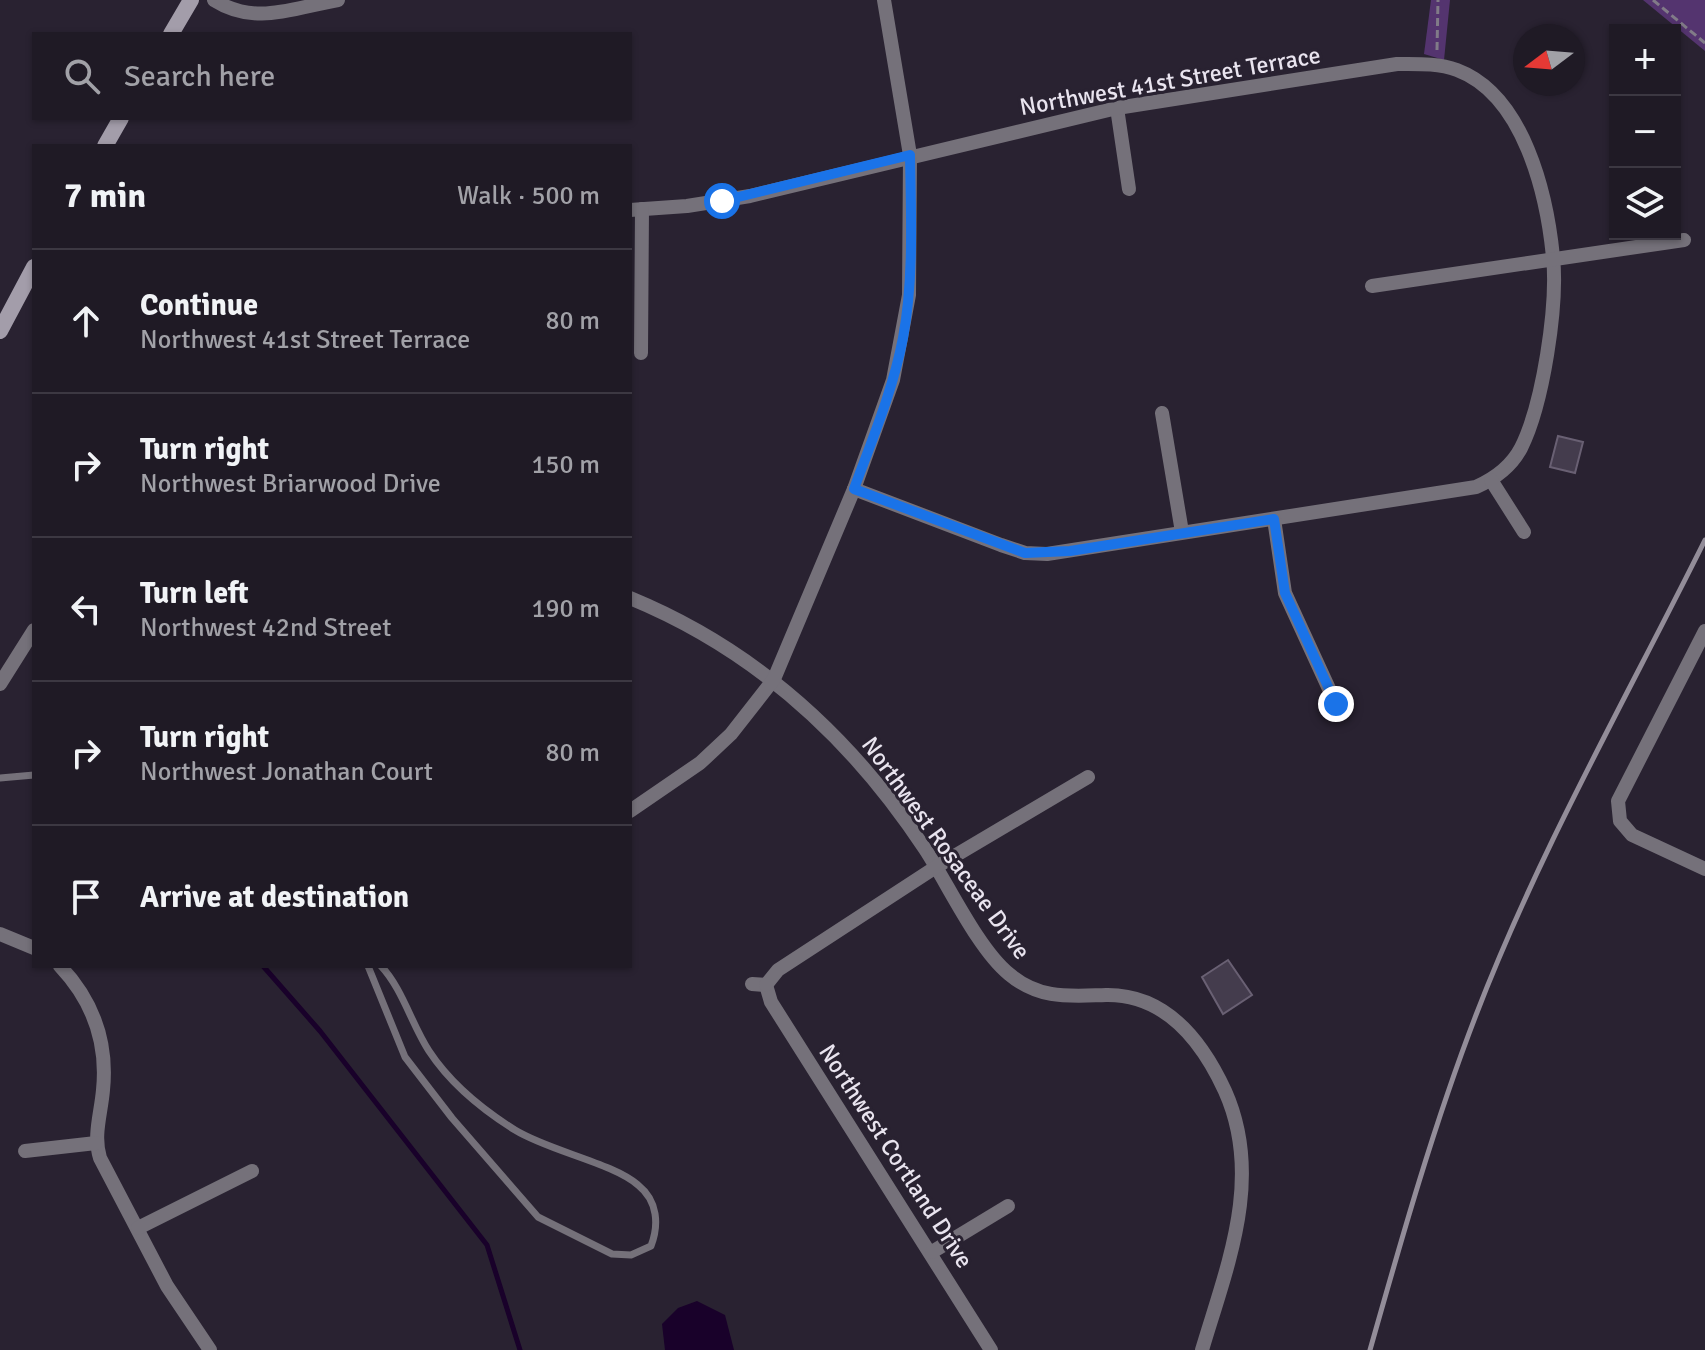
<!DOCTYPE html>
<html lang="en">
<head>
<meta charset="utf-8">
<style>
  :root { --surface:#1f1a25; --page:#2c2732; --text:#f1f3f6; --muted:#a1a1a7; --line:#3c3842 }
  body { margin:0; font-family:Signika,sans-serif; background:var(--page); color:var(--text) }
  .controls { position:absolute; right:24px; top:24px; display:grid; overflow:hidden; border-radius:0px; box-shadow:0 2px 6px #0004 }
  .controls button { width:72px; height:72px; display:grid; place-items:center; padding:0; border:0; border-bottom:2px solid var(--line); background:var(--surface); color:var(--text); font:40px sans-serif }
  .compass { position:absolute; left:1513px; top:24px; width:72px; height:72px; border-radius:50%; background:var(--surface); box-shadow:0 2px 6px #0004; rotate:254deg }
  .stop { position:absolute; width:24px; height:24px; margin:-18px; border:6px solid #1a73e8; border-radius:50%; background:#fff }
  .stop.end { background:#1a73e8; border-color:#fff; box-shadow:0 2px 8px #0008 }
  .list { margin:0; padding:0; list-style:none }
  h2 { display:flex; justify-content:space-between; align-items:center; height:104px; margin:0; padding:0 32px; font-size:34px }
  h2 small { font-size:26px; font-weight:400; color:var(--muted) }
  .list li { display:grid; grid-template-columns:52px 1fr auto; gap:24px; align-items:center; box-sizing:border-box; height:144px; padding:0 32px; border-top:2px solid var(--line) }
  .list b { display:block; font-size:30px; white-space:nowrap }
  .list p { margin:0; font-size:26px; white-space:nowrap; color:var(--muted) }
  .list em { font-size:26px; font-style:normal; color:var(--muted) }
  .icon { flex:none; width:44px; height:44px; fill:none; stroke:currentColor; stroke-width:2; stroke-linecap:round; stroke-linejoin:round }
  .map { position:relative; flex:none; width:1705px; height:1350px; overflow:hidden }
  .search { position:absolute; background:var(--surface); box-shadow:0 2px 6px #0004; left:32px; top:32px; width:600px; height:88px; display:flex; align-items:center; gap:20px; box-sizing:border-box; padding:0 28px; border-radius:0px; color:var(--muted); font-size:30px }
  .panel { position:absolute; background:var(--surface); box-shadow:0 2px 6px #0004; left:32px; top:144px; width:600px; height:824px; border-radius:0px }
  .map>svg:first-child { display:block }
</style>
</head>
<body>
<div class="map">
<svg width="1705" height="1350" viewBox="0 0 1705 1350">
  <rect width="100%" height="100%" fill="#292231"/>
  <!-- green -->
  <g fill="#54346f">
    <polygon points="1431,0 1450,0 1444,60 1424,54"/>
    <polygon points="1643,0 1705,0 1705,51"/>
  </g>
  <!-- water -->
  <polygon fill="#19012a" points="697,1301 725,1315 734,1350 665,1350 662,1324 678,1308"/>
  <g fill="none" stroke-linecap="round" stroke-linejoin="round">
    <!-- stream -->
    <polyline stroke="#19012a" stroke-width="5" points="263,966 320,1031 487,1245 520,1350"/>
  </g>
  <!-- building -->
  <g fill="#443c4d" stroke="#696073" stroke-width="2">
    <polygon points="1558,436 1583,442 1575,473 1550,467"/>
    <polygon points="1228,960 1252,995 1223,1014 1202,977"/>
  </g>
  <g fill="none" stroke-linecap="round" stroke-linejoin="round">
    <!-- path -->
    <g stroke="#817b88" stroke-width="3" stroke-dasharray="8 4" stroke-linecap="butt">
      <polyline points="1653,0 1705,43"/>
      <polyline points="1437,50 1438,0"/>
    </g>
    <!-- lane -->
    <g stroke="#75717a" stroke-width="7">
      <polyline points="0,778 34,775"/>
      <path d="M368,966L405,1057L452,1118L538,1217L612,1254L631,1255L651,1246C659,1225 658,1201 638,1185C613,1163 549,1151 515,1130C483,1110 450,1083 429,1051C412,1025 402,988 381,966"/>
    </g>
    <!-- street -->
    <g stroke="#75717a" stroke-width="14">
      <path d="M214,0C255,26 293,8 338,0"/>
      <polyline points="1117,108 1129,189"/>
      <path d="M630,210L687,206L750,196L1117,108L1397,64C1417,64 1438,63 1457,70C1524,95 1547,195 1553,257C1558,306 1543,404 1521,448C1511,467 1494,479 1476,487L1047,554L1025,553L1001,545L854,489"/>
      <polyline points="1372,286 1684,240"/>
      <polyline points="641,353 642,209"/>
      <polyline points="1162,413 1182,532"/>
      <polyline points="1491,480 1524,532"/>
      <polyline points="1274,519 1285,593 1336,704"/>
      <path d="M630,598C754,649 851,737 925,849C948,884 978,949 1009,974C1040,1000 1070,996 1106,995C1166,994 1202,1041 1225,1091C1264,1178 1227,1266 1202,1350"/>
      <polyline points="1705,631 1618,801 1620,821 1632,835 1705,869"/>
      <polyline points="0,684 34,630"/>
      <polyline points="630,811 700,763 731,734 774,679 854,489 893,380 909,295 910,155 884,0"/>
      <polyline points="0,934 34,948"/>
      <path d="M60,966C93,1001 108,1041 103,1090C101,1114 93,1135 100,1158L167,1286L210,1350"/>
      <polyline points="752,984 766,985 771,1002 991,1350"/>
      <polyline points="766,985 778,970 936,867 1088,777"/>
      <polyline points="25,1151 96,1143"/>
      <polyline points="138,1228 252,1171"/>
      <polyline points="932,1252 1008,1206"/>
    </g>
    <!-- secondary -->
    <g stroke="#a39daa" stroke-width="16">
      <polyline points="171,34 191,0"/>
      <polyline points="105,146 121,118"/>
      <polyline points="0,331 34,267"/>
    </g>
    <!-- rail -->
    <path stroke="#938d99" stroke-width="5" d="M1370,1350C1402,1237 1434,1124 1476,1015C1539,851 1627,697 1705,540"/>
  </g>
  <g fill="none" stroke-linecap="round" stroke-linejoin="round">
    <!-- route -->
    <path stroke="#1a73e8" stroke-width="10" d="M722,201L910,155C911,216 914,279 903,338C893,390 872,440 854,489L1025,553L1070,551L1274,519L1285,593L1336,704"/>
  </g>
  <g text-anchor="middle" stroke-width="6" stroke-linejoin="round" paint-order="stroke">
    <!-- street labels -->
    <g font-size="24" fill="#e9e4ef" stroke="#292231">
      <text transform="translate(1170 81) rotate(-10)" y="8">Northwest 41st Street Terrace</text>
      <text transform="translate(946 848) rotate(54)" y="8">Northwest Rosaceae Drive</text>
      <text transform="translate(896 1156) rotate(57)" y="8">Northwest Cortland Drive</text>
    </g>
  </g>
</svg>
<div class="controls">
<button>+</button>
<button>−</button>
<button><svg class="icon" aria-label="layers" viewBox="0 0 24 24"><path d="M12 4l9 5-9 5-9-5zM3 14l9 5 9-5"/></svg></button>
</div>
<svg class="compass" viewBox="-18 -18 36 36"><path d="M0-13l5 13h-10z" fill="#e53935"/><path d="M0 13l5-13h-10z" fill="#a1a1a7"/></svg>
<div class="stop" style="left:722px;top:201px"></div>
<div class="stop end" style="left:1336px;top:704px"></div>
<div class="search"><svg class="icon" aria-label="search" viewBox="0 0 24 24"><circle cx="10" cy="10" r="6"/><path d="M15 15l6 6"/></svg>Search here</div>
<section class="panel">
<h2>7 min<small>Walk · 500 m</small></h2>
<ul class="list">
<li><svg class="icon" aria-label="ahead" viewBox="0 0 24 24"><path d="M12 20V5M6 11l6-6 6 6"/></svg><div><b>Continue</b><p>Northwest 41st Street Terrace</p></div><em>80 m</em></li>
<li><svg class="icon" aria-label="right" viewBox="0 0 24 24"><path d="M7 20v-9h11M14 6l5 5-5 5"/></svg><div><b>Turn right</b><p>Northwest Briarwood Drive</p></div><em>150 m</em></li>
<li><svg class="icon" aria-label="left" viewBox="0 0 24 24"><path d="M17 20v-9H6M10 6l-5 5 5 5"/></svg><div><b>Turn left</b><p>Northwest 42nd Street</p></div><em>190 m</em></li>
<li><svg class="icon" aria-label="right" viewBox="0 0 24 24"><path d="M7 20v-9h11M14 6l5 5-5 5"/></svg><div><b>Turn right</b><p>Northwest Jonathan Court</p></div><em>80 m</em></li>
<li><svg class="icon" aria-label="arrive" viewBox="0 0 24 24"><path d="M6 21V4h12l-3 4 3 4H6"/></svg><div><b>Arrive at destination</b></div></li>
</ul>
</section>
</div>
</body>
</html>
